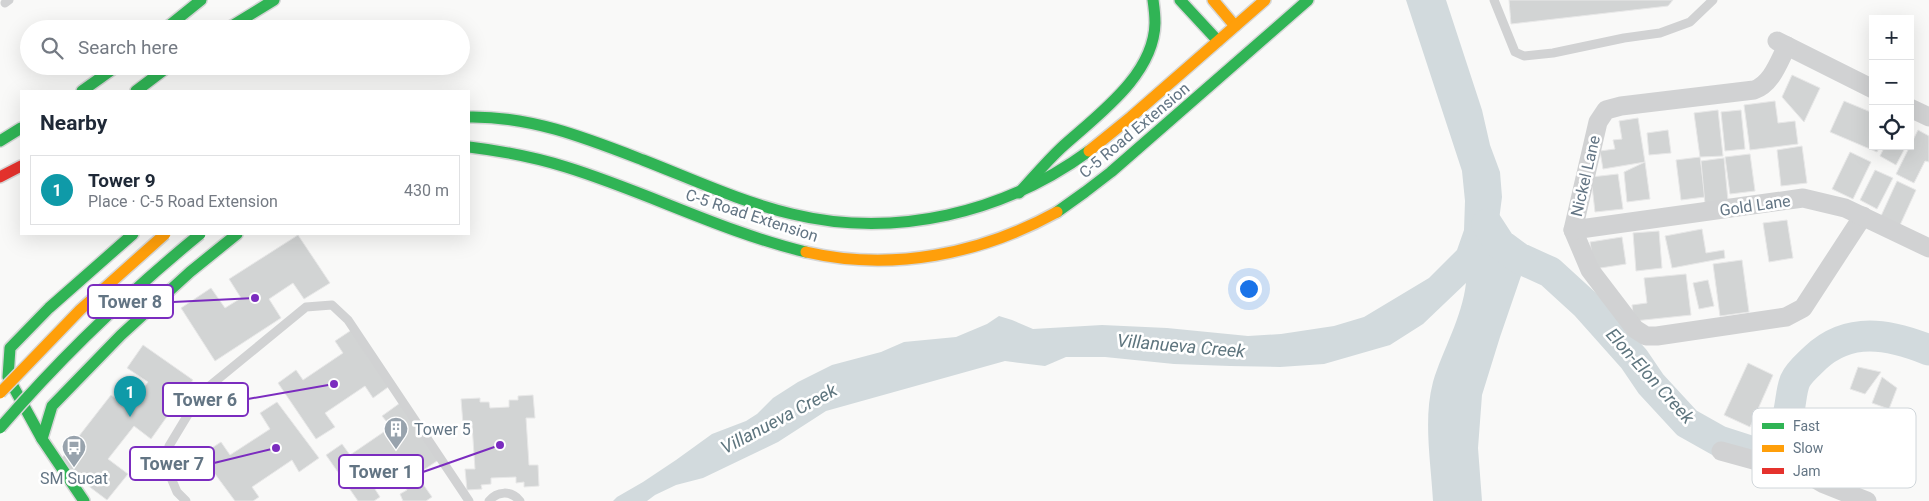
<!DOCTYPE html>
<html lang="en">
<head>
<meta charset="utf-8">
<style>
  :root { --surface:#fff; --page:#f2f2f3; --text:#1f2937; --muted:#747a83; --line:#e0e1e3; --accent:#ea580c }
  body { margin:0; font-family:Roboto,sans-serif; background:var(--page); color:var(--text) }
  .controls { position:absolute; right:15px; top:15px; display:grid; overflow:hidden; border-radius:0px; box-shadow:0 5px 20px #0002 }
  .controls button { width:45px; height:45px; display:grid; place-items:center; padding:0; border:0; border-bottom:1px solid var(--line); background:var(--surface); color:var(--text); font:25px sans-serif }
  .you { position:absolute; left:1248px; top:288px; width:18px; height:18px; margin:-12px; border:4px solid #fff; border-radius:50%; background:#1a73e8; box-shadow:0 0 0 8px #1a73e833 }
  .badge { display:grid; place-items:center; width:32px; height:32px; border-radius:50%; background:var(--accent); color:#fff; font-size:16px; font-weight:700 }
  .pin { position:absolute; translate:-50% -41px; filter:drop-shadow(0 1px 2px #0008) }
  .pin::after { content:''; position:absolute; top:26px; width:18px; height:15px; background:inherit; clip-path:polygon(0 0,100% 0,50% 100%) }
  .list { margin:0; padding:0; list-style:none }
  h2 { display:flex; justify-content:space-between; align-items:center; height:65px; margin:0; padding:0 20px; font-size:21px }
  h2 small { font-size:16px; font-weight:400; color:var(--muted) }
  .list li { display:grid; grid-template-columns:32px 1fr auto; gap:15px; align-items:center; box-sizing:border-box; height:70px; margin:0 10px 10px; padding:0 10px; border:1px solid var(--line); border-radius:0px }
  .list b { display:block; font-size:19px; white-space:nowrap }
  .list p { margin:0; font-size:16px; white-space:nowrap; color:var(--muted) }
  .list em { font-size:16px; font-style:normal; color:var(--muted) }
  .icon { flex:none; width:28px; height:28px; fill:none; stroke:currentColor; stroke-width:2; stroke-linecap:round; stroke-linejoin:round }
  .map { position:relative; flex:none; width:1929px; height:501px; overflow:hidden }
  .search { position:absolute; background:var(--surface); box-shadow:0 5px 20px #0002; left:20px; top:20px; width:450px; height:55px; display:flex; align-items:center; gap:12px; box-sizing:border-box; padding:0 18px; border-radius:28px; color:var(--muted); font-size:19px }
  .panel { position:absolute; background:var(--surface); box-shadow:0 5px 20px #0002; left:20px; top:90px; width:450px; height:145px; border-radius:0px }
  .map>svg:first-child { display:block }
</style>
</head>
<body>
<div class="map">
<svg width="1929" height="501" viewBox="0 0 1929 501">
  <rect width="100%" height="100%" fill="#f9f9f8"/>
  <!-- water -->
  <path fill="#d2dadd" d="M1406,0H1446L1482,110L1490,145L1500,172L1502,197L1498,228L1521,276L1500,337L1482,395L1478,448L1482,501H1433C1431,463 1423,419 1433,382C1443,349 1462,318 1466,283L1423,324L1390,345L1324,364L1280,367L1230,366L1174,364L1105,357H1066L1045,366L1005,361L826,411L778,442L703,478L676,485L655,495L647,501H613L617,497L643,482L676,460L712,434L746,421L757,414L773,398L798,382L832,365L881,352L904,342L956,337L987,324L999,316L1012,320L1033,329L1102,325L1167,328L1248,336L1281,334L1334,326L1364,317L1429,278L1457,250L1464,230L1465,201L1462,171Z"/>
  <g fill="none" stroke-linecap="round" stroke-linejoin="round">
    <!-- river -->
    <path stroke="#d2dadd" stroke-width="31" d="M1487,224L1500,244L1519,258L1550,272L1585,304L1634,359L1651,384L1687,423L1719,441L1750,451H1762L1775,447C1779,436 1785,426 1788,415C1791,404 1791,391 1795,381C1799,372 1808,365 1815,358C1849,326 1889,334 1929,350"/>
  </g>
  <!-- building -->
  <g fill="#d2d4d4" stroke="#e8e8e8">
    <polygon points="1509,0 1673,0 1668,6 1511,24"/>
    <polygon points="1792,75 1820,88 1804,122 1782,97"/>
    <polygon points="1775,101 1778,123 1795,121 1798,144 1750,150 1744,105"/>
    <polygon points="1844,101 1873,113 1873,146 1880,146 1877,152 1830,132"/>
    <polygon points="1718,110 1723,156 1700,157 1694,113"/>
    <polygon points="1741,110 1745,149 1725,151 1721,112"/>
    <polygon points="1638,118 1645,162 1603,169 1600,151 1615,149 1613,140 1622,139 1619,121"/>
    <polygon points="1668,130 1671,153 1649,155 1647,133"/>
    <polygon points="1918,130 1929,136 1929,162 1925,161 1914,183 1896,174"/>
    <polygon points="1802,146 1807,183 1781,186 1777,150"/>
    <polygon points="1885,146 1906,146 1896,165 1880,156"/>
    <polygon points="1850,152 1871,162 1853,199 1832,189"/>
    <polygon points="1750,154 1755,191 1730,194 1725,157"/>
    <polygon points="1700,157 1705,197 1681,200 1676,160"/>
    <polygon points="1724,158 1728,201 1705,204 1701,161"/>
    <polygon points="1645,162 1650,199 1627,202 1624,172"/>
    <polygon points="1875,170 1893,178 1877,209 1860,200"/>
    <polygon points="1618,174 1623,209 1595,212 1591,177"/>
    <polygon points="1897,181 1916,190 1900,225 1881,216"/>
    <polygon points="1787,220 1793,258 1769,262 1763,223"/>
    <polygon points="1702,229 1706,253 1724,250 1725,258 1672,268 1665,236"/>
    <polygon points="1659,231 1662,268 1636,271 1633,233"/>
    <polygon points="298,235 330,283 304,299 293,283 269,299 281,318 215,361 181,308 211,288 225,308 241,298 229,279"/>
    <polygon points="1622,237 1626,264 1594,269 1590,242"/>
    <polygon points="1742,260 1749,312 1720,316 1713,264"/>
    <polygon points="1686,274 1691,315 1634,321 1632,305 1647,303 1644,278"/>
    <polygon points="1708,280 1714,306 1699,309 1693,283"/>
    <polygon points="353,329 391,385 373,398 365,386 325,413 335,427 316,439 278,383 296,370 303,380 343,353 335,341"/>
    <polygon points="143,345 193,380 151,439 134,426 108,459 128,474 107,500 58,463 111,395 129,408 148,382 127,368"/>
    <polygon points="1748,363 1773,375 1750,427 1724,415"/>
    <polygon points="1858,367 1881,372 1865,394 1850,389"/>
    <polygon points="1882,377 1897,388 1889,409 1872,403"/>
    <polygon points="533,395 535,418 526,418 529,465 538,465 539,486 524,487 524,482 516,483 516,477 491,478 491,484 481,485 482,489 467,490 465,469 475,469 472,424 463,424 461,399 480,398 480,402 489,402 490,408 509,407 509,400 518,400 518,396"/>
    <polygon points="277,402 319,458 299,472 292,460 252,487 259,497 253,501 235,501 201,455 221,442 230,455 270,429 260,413"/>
    <polygon points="400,403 440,459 422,471 413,458 373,486 380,497 374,501 358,501 326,455 342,444 350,455 391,427 382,416"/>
    <polygon points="418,477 432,497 426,501 403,501 400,494 407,490 405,486"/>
  </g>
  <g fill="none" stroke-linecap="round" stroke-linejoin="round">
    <defs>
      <g id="fast">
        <polyline points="1180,0 1218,41"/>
        <polyline points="165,29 201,0"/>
        <polyline points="227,29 274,0"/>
        <polyline points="82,91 117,66"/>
        <polyline points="136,91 169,66"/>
        <path d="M469,117C531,116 586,138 643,160C692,179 741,202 792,214C895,239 1004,213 1089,151"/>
        <polyline points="0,141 21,128"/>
        <path d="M469,147C502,151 534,157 566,167C647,192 723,232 806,252"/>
        <path d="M1019,193C1033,178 1046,162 1061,148C1096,116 1154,76 1155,23C1155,15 1154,7 1153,0"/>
        <polyline points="1057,212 1085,192 1111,172 1308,0"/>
        <polyline points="42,439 52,406 121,335 190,272 237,234"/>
        <polyline points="84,501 42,439 8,377 10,348 49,308 133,234"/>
      </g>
      <g id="slow">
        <polyline points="1213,0 1235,26"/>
        <polyline points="1089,151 1131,117 1265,0"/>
        <path d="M806,252C892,272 981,254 1057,212"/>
      </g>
      <polyline id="jam" points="0,177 21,166"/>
    </defs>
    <!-- fast casing -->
    <use href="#fast" stroke="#d6d7d7" stroke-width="14"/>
    <!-- slow casing -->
    <use href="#slow" stroke="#d6d7d7" stroke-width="14"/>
    <!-- jam casing -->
    <use href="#jam" stroke="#d6d7d7" stroke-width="14"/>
    <!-- lane -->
    <g stroke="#d1d2d3" stroke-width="9">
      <polyline points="1494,0 1515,52 1524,56 1553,53 1624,38 1660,33 1690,22 1713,0"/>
      <polyline points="5,3 9,0"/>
      <polyline points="186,501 177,492 166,466 169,446 201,393 306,307 332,305 348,320 469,501"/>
      <path d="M489,501C497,491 511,490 520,501"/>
    </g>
    <!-- street -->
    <g stroke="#d1d2d3" stroke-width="19">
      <polyline points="1777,41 1873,89"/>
      <path d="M1787,46C1779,61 1772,84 1754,90L1621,106L1606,110L1598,122L1573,230L1590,270L1635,329L1646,336H1657L1786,317L1803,308L1863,216"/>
      <polyline points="1910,108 1929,117"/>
      <polyline points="1573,230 1803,198 1845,208 1929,248"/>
      <polyline points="1721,451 1761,462 1789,474 1807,474 1824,484 1867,501"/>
    </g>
    <!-- fast -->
    <use href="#fast" stroke="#30b455" stroke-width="11"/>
    <!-- slow -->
    <use href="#slow" stroke="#ff9f0a" stroke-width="11"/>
    <!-- jam -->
    <use href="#jam" stroke="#e5322d" stroke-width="11"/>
    <defs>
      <path id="fast-bridge" d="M0,428C61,357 128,293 200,234"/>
      <polyline id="slow-bridge" points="0,393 80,310 165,234"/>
    </defs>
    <!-- fast-bridge casing -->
    <use href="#fast-bridge" stroke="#d6d7d7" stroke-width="14" stroke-linecap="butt"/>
    <!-- slow-bridge casing -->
    <use href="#slow-bridge" stroke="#d6d7d7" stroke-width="14" stroke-linecap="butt"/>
    <!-- fast-bridge -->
    <use href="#fast-bridge" stroke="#30b455" stroke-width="11"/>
    <!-- slow-bridge -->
    <use href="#slow-bridge" stroke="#ff9f0a" stroke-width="11"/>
  </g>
  <!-- icons -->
  <defs>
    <symbol id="building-pin" viewBox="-11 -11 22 30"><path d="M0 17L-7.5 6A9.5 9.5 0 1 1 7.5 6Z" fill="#98a3ad" stroke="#fff"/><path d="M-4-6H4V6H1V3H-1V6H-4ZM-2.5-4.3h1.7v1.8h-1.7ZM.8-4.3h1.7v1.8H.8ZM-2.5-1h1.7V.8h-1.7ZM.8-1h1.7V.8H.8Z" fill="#fff"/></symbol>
    <symbol id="bus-pin" viewBox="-11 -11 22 30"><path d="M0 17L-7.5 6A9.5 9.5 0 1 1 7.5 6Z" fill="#98a3ad" stroke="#fff"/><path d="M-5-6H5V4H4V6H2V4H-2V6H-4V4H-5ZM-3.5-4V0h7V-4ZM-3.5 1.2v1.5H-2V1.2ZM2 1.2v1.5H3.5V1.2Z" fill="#fff"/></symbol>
  </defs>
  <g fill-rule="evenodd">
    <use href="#building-pin" x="382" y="415" width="28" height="38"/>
    <use href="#bus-pin" x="60" y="433" width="28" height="38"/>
  </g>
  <g text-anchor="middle" stroke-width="5" stroke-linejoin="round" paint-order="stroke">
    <!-- street labels -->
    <g font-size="16" fill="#637584" stroke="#fff">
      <text transform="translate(1134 130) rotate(-40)" y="6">C-5 Road Extension</text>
      <text transform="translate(1585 176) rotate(-77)" y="6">Nickel Lane</text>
      <text transform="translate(1755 205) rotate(-8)" y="6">Gold Lane</text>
      <text transform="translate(752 215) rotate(18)" y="6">C-5 Road Extension</text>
    </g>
    <!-- poi labels -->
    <g font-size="16" fill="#637584" stroke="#fff" text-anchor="start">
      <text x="414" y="435">Tower 5</text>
      <text x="74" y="484" text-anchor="middle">SM Sucat</text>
    </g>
    <!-- water labels -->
    <g font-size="18" font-style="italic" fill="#5e757e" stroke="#fff">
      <text transform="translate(1181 346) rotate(5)" y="6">Villanueva Creek</text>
      <text transform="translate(1650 376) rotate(48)" y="6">Elon-Elon Creek</text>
      <text transform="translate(779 419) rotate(-28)" y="6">Villanueva Creek</text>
    </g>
  </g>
  <!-- legend -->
  <rect x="1752" y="408" width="164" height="80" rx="8" fill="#fff" stroke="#d0d6da" stroke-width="1"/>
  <rect x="1762" y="423" width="22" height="6" fill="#30b455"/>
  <rect x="1762" y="445" width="22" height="7" fill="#ff9f0a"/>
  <rect x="1762" y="468" width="22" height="6" fill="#e5322d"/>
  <g font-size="14" fill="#637584">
    <text x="1793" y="431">Fast</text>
    <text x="1793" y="453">Slow</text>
    <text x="1793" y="476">Jam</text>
  </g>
  <!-- callouts -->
  <path fill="none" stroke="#7b2cbf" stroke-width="2" d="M255 298L173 302M334 384L248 399M276 448L214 463M500 445L423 472"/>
  <g fill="#7b2cbf" stroke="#fff" stroke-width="2">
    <circle cx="255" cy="298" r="5"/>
    <circle cx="334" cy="384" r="5"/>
    <circle cx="276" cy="448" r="5"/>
    <circle cx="500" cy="445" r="5"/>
  </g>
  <g fill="#fff" stroke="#7b2cbf" stroke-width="2">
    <rect x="88" y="285" width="85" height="33" rx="5"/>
    <rect x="163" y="383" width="85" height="33" rx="5"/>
    <rect x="130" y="447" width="84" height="33" rx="5"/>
    <rect x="339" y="455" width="84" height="33" rx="5"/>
  </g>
  <g font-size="18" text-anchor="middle" font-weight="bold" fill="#637584">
    <text x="130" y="308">Tower 8</text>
    <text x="205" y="406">Tower 6</text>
    <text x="172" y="470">Tower 7</text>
    <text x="381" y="478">Tower 1</text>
  </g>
</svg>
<div class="controls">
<button>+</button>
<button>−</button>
<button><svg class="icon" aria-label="locate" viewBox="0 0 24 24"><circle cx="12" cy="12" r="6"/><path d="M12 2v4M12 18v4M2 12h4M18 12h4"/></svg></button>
</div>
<div class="you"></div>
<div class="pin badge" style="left:130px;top:417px;background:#0f9aa8">1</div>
<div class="search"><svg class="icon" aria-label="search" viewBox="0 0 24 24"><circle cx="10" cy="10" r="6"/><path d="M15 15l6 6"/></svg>Search here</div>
<section class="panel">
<h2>Nearby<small></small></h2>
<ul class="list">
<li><span class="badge" style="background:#0f9aa8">1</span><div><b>Tower 9</b><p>Place · C-5 Road Extension</p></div><em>430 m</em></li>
</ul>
</section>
</div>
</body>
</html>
